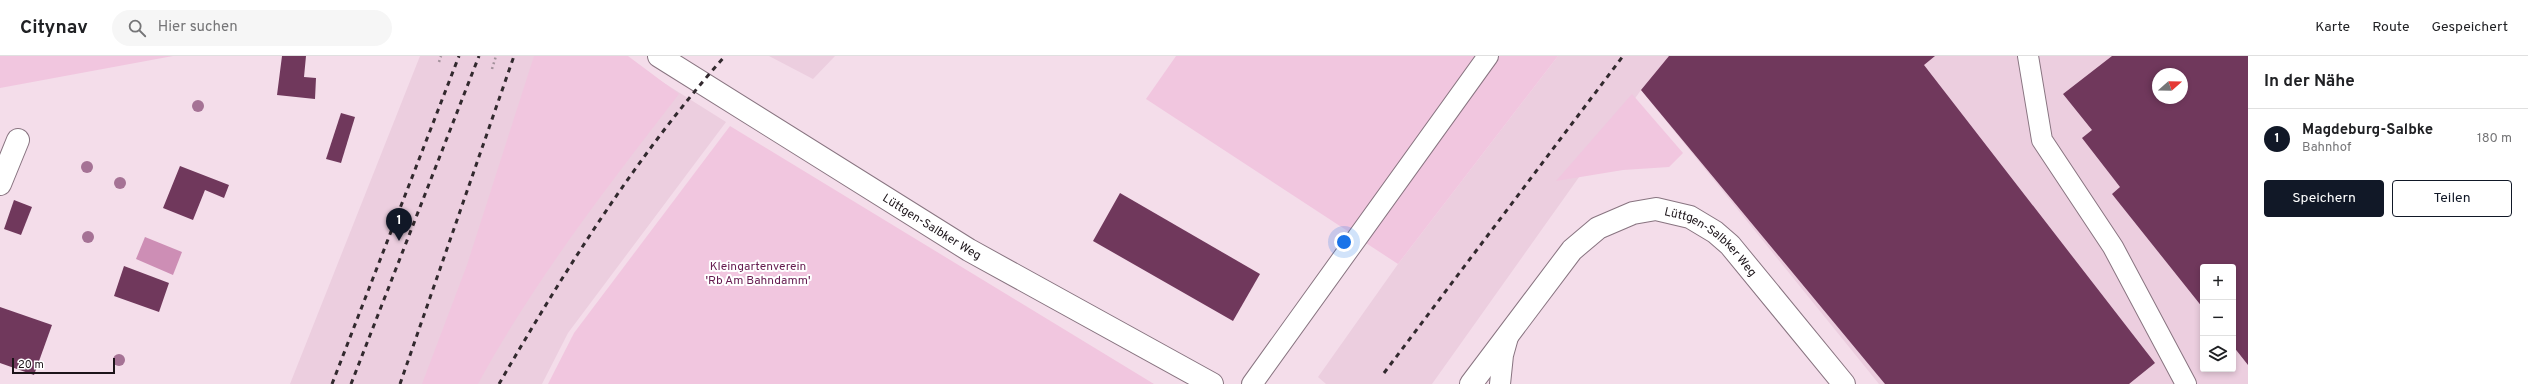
<!DOCTYPE html>
<html lang="de">
<head>
<meta charset="utf-8">
<style>
  :root { --surface:#fff; --page:#f6f6f6; --text:#202124; --muted:#757577; --line:#e0e0e0; --accent:#111827 }
  body { margin:0; font-family:Overpass,sans-serif; background:var(--page); color:var(--text) }
  .controls { position:absolute; right:12px; bottom:12px; display:grid; overflow:hidden; border-radius:4px; box-shadow:0 2px 6px #0003 }
  .controls button { width:36px; height:36px; display:grid; place-items:center; padding:0; border:0; border-bottom:1px solid var(--line); background:var(--surface); color:var(--text); font:20px sans-serif }
  .compass { position:absolute; left:2152px; top:12px; width:36px; height:36px; border-radius:50%; background:var(--surface); box-shadow:0 2px 6px #0003; rotate:70deg }
  .scale { position:absolute; left:12px; bottom:10px; width:103px; box-sizing:border-box; padding-left:4px; border:2px solid #1c1419; border-top:0; font-size:11px; line-height:14px; white-space:nowrap; color:#1c1419; -webkit-text-stroke:3px #fff; paint-order:stroke }
  .you { position:absolute; left:1344px; top:186px; width:14px; height:14px; margin:-10px; border:3px solid #fff; border-radius:50%; background:#1a73e8; box-shadow:0 0 0 6px #1a73e833 }
  .badge { display:grid; place-items:center; width:26px; height:26px; border-radius:50%; background:var(--accent); color:#fff; font-size:13px; font-weight:700 }
  .pin { position:absolute; translate:-50% -33px; filter:drop-shadow(0 1px 2px #0008) }
  .pin::after { content:''; position:absolute; top:21px; width:14px; height:12px; background:inherit; clip-path:polygon(0 0,100% 0,50% 100%) }
  .list { margin:0; padding:0; list-style:none }
  h2 { display:flex; justify-content:space-between; align-items:center; height:52px; margin:0; padding:0 16px; font-size:17px }
  h2 small { font-size:13px; font-weight:400; color:var(--muted) }
  .list li { display:grid; grid-template-columns:26px 1fr auto; gap:12px; align-items:center; box-sizing:border-box; height:60px; padding:0 16px; border-top:1px solid var(--line) }
  .list b { display:block; font-size:15px; white-space:nowrap }
  .list p { margin:0; font-size:13px; white-space:nowrap; color:var(--muted) }
  .list em { font-size:13px; font-style:normal; color:var(--muted) }
  .actions { display:flex; gap:8px; padding:12px 16px }
  .actions a { flex:1; padding:9px 0; border:1px solid var(--accent); border-radius:4px; text-align:center; font-size:14px; color:var(--accent) }
  .actions .main { background:var(--accent); color:#fff }
  .icon { flex:none; width:22px; height:22px; fill:none; stroke:currentColor; stroke-width:2; stroke-linecap:round; stroke-linejoin:round }
  .map { position:relative; flex:none; width:2248px; height:328px; overflow:hidden }
  header { display:flex; align-items:center; gap:24px; box-sizing:border-box; height:56px; padding:0 20px; background:var(--surface); border-bottom:1px solid var(--line) }
  header strong { font-size:19px }
  nav { display:flex; gap:22px; margin-inline-start:auto; font-size:14px }
  .search { width:280px; height:36px; background:var(--page); display:flex; align-items:center; gap:10px; box-sizing:border-box; padding:0 14px; border-radius:22px; color:var(--muted); font-size:15px }
  main { display:flex }
  aside { flex:1; background:var(--surface) }
  .map>svg:first-child { display:block }
</style>
</head>
<body>
<header>
<strong>Citynav</strong>
<div class="search"><svg class="icon" aria-label="search" viewBox="0 0 24 24"><circle cx="10" cy="10" r="6"/><path d="M15 15l6 6"/></svg>Hier suchen</div>
<nav><a>Karte</a><a>Route</a><a>Gespeichert</a></nav>
</header>
<main>
<div class="map">
<svg width="2248" height="328" viewBox="0 0 2248 328">
  <rect width="100%" height="100%" fill="#f4ddea"/>
  <!-- built -->
  <g fill="#eccedf" fill-rule="evenodd">
    <polygon points="420,0 621,0 726,66 568,277 542,328 290,328"/>
    <polygon points="769,0 835,0 813,23"/>
    <path d="M1558,0H2248V328H1879L1641,34L1432,328H1326L1318,321L1398,208ZM2158,18H2182V42H2158ZM2203,211H2233V313H2203Z"/>
  </g>
  <!-- green -->
  <g fill="#f1c6df">
    <polygon points="0,0 173,0 0,32"/>
    <path d="M534,0H628L679,38C607,131 534,225 478,328H422L467,209Z"/>
    <polygon points="1176,0 1558,0 1398,208 1146,43"/>
    <polygon points="1632,38 1683,97 1669,111 1623,114 1556,125"/>
    <polygon points="730,70 1154,328 548,328 574,277"/>
  </g>
  <!-- water -->
  <polygon fill="#cd8eb5" points="145,181 182,196 173,219 136,203"/>
  <!-- building -->
  <g fill="#70385c" fill-rule="evenodd">
    <polygon points="282,0 306,0 304,21 316,22 315,43 277,39"/>
    <polygon points="1669,0 1935,0 1924,9 2155,307 2129,328 1885,328 1641,34"/>
    <path d="M2112,0H2248V309L2233,290V211H2203V252L2112,138L2120,131L2082,82L2092,74L2063,38ZM2158,18H2182V42H2158Z"/>
    <polygon points="341,57 355,61 341,107 326,103"/>
    <polygon points="180,110 229,129 224,142 205,134 193,164 163,152"/>
    <polygon points="1120,137 1260,218 1233,265 1093,185"/>
    <polygon points="14,144 32,151 21,179 4,173"/>
    <polygon points="124,210 169,227 159,256 114,240"/>
    <polygon points="0,251 52,269 34,319 0,307"/>
  </g>
  <g fill="none" stroke-linecap="round" stroke-linejoin="round">
    <defs>
      <g id="lane">
        <polyline points="2028,0 2042,84 2113,191 2186,328"/>
        <polyline points="1252,328 1488,0"/>
        <polyline points="1500,328 1503,299 1508,281"/>
      </g>
      <g id="street">
        <path id="s1" d="M659,0L969,194L1212,328"/>
        <polyline points="0,128 18,84"/>
        <path id="s2" d="M1471,328L1572,194L1598,172L1633,157L1656,153L1690,161L1715,176L1730,189L1844,328"/>
      </g>
    </defs>
    <!-- lane casing -->
    <use href="#lane" stroke="#887480" stroke-width="22"/>
    <!-- street casing -->
    <use href="#street" stroke="#887480" stroke-width="24"/>
    <!-- path -->
    <g stroke="#a3919b" stroke-width="2.5" stroke-dasharray="2 3" stroke-linecap="butt">
      <polyline points="439,6 441,0"/>
      <polyline points="492,13 496,0"/>
    </g>
    <!-- lane -->
    <use href="#lane" stroke="#fff" stroke-width="20"/>
    <!-- street -->
    <use href="#street" stroke="#fff" stroke-width="22"/>
    <!-- rail -->
    <g stroke="#32292e" stroke-width="3" stroke-dasharray="5 5" stroke-linecap="butt">
      <polyline points="1384,317 1623,0"/>
      <polyline points="332,328 459,0"/>
      <polyline points="351,328 479,0"/>
      <polyline points="400,328 514,0"/>
      <path d="M499,328C565,214 637,99 725,0"/>
    </g>
  </g>
  <!-- trees -->
  <g fill="#a57295">
    <circle cx="198" cy="50" r="6"/>
    <circle cx="87" cy="111" r="6"/>
    <circle cx="120" cy="127" r="6"/>
    <circle cx="88" cy="181" r="6"/>
    <circle cx="119" cy="304" r="6"/>
  </g>
  <g text-anchor="middle" stroke-width="4" stroke-linejoin="round" paint-order="stroke">
    <!-- street labels -->
    <g font-size="12" fill="#1c1419" stroke="#fff">
      <text dy="4" stroke="none"><textPath href="#s1" startOffset="322">Lüttgen-Salbker Weg</textPath></text>
      <text dy="4" stroke="none"><textPath href="#s2" startOffset="329">Lüttgen-Salbker Weg</textPath></text>
    </g>
    <!-- park labels -->
    <g font-size="12" fill="#651b4f" stroke="#fff">
      <text x="758" y="214">Kleingartenverein<tspan x="758" dy="14">'Rb Am Bahndamm'</tspan></text>
    </g>
  </g>
</svg>
<div class="controls">
<button>+</button>
<button>−</button>
<button><svg class="icon" aria-label="layers" viewBox="0 0 24 24"><path d="M12 4l9 5-9 5-9-5zM3 14l9 5 9-5"/></svg></button>
</div>
<svg class="compass" viewBox="-18 -18 36 36"><path d="M0-13l5 13h-10z" fill="#e53935"/><path d="M0 13l5-13h-10z" fill="#757577"/></svg>
<div class="scale">20 m</div>
<div class="you"></div>
<div class="pin badge" style="left:399px;top:185px">1</div>
</div>
<aside>
<h2>In der Nähe<small></small></h2>
<ul class="list">
<li><span class="badge">1</span><div><b>Magdeburg-Salbke</b><p>Bahnhof</p></div><em>180 m</em></li>
</ul>
<div class="actions"><a class="main">Speichern</a><a>Teilen</a></div>
</aside>
</main>
</body>
</html>
